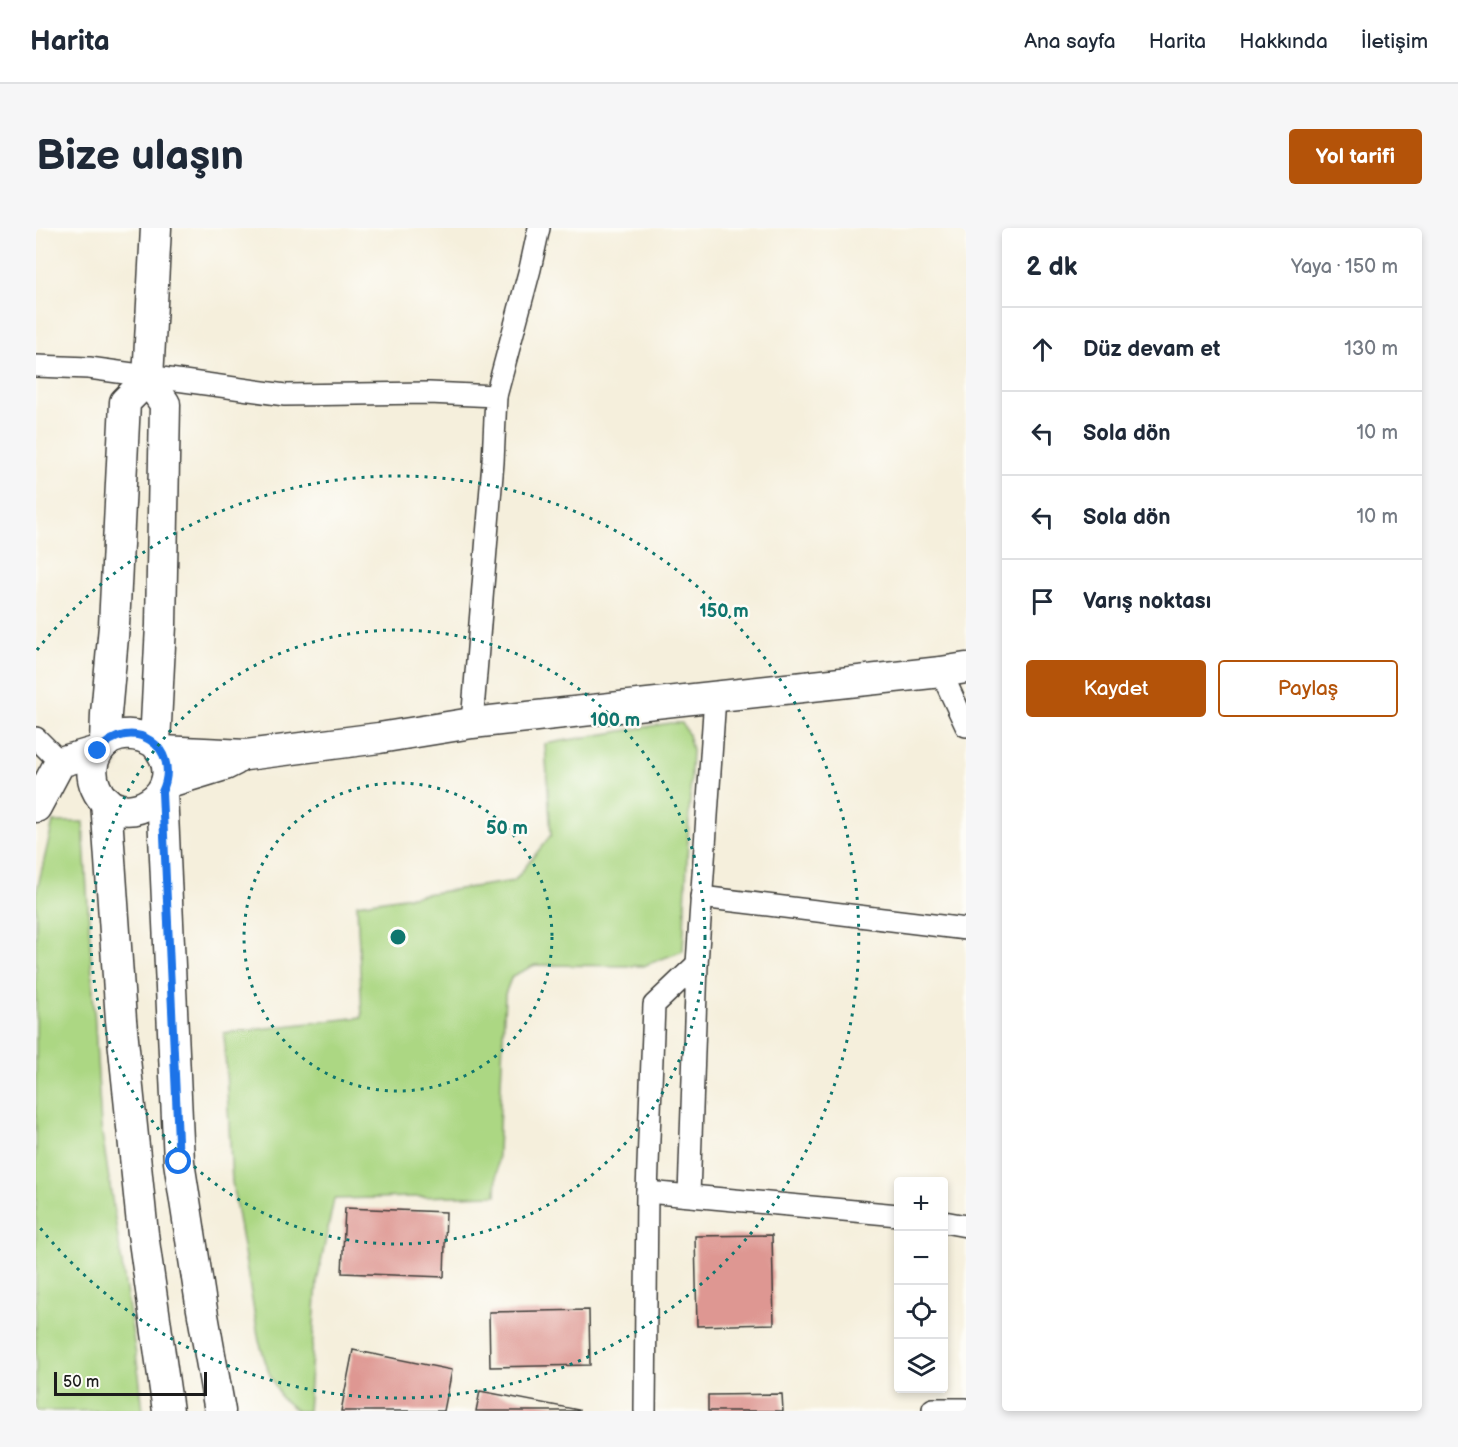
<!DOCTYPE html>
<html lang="tr">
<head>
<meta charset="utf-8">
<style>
  :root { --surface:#fff; --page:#f6f6f7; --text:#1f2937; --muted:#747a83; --line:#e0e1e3; --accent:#b45309 }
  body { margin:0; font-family:"Balsamiq Sans",sans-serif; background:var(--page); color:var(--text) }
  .controls { position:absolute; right:18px; bottom:18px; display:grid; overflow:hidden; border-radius:6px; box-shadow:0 3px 9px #0003 }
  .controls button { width:54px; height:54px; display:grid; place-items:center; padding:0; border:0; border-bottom:2px solid var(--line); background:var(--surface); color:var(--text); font:30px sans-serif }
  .scale { position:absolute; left:18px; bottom:15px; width:153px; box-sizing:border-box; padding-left:6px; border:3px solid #1c1c1c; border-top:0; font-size:16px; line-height:21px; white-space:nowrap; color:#1c1c1c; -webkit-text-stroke:4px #fdfcf7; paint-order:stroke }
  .stop { position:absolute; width:18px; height:18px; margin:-14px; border:4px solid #1a73e8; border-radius:50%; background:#fff }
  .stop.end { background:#1a73e8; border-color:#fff; box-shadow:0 2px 6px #0008 }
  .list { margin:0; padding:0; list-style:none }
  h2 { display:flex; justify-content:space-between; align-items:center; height:78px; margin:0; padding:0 24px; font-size:26px }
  h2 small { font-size:20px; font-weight:400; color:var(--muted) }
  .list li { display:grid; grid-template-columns:39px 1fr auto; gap:18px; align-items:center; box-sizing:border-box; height:84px; padding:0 24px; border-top:2px solid var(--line) }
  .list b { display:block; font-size:22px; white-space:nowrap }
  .list em { font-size:20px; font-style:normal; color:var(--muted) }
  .actions { display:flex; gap:12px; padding:18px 24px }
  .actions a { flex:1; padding:14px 0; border:2px solid var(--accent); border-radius:6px; text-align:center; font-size:21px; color:var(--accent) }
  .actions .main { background:var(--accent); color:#fff }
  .icon { flex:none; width:33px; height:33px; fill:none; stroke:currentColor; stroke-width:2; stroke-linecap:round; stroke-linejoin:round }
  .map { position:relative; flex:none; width:930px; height:1183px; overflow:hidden; border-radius:6px }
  header { display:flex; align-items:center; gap:36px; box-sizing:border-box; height:84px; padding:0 30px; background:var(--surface); border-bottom:2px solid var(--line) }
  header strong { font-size:28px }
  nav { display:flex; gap:33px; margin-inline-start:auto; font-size:21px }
  .intro { display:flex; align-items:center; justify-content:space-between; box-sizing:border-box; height:144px; padding:0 36px }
  h1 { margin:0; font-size:42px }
  .button { padding:15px 27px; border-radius:6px; background:var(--accent); color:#fff; font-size:21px; font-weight:700 }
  main { display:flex; gap:36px; padding:0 36px }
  aside { flex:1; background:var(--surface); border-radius:6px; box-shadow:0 3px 9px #0003 }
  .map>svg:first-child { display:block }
</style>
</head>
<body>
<header>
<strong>Harita</strong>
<nav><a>Ana sayfa</a><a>Harita</a><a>Hakkında</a><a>İletişim</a></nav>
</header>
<div class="intro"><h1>Bize ulaşın</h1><a class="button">Yol tarifi</a></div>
<main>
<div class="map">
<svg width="930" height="1183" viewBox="0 0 930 1183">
  <rect width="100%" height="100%" fill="#fdfcf7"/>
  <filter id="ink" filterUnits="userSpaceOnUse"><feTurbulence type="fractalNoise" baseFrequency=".0167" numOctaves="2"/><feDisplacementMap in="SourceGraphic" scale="12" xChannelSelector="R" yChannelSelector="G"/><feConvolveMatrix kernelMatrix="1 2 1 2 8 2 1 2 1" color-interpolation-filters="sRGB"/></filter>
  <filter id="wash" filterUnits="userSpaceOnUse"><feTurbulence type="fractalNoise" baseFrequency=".008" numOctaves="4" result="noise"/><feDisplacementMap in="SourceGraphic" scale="24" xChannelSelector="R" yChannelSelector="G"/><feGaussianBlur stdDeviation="1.35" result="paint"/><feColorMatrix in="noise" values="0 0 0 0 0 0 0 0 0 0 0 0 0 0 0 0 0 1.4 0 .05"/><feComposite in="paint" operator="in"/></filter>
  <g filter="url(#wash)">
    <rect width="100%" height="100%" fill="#f5efdc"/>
    <!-- green -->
    <g fill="#acd783" stroke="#647a50" stroke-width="1.5">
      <polygon points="634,495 646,495 652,506 656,522 647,723 607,738 499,737 476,748 469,766 460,967 298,971 281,1054 272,1183 261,1183 245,1170 233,1145 223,1113 196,954 188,805 326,789 321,676 478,653 515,607 509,516"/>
      <polygon points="17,594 47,594 65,899 103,1147 107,1183 0,1183 0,666"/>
    </g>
    <g id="blocks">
      <!-- building -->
      <g fill="#de9792">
        <polygon points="309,980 410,984 408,1049 306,1045"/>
        <polygon points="736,1007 738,1096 661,1098 659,1008"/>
        <polygon points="553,1082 554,1137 454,1139 453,1084"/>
        <polygon points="317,1122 416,1142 408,1183 305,1183"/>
        <polygon points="444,1163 543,1182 543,1183 440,1183"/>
        <polygon points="746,1166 747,1183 672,1183 672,1167"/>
      </g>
    </g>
  </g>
  <g filter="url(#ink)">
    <use href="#blocks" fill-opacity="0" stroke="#3d3c39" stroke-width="1.5"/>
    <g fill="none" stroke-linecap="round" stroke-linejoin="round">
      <defs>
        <g id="street">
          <polyline points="0,138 53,140 249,167 393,165 460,168 457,234 436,495"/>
          <polyline points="460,168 494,41 503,0"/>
          <polyline points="905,444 930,498"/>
          <polyline points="0,510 24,534"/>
          <polyline points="665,669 930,701"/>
          <polyline points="611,964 862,987"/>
          <polyline points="653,967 661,736 679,469"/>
          <polyline points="908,994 930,998"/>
          <polyline points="897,1181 930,1181"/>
          <polyline points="609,1183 611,964 618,777 661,736"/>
        </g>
        <g id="secondary">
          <polyline points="69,515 70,486 78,398 89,174 112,151"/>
          <path d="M119,515C96,501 67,504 58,532C55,542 56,551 60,560C82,610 162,564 119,515L125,397L129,176L112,151L120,0"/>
          <polyline points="126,523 210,527 343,510 436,495 905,444 930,440"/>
          <polyline points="130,555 189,537 199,532"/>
          <polyline points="126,564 143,934 165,1076 184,1183"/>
          <polyline points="70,573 85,792 107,1006 132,1183"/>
          <polyline points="0,579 24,534 62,523"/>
        </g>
      </defs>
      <!-- street casing -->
      <use href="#street" stroke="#3d3c39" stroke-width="24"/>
      <!-- secondary casing -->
      <use href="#secondary" stroke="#3d3c39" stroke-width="33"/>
      <!-- street -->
      <use href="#street" stroke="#fff" stroke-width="21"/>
      <!-- secondary -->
      <use href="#secondary" stroke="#fff" stroke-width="30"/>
    </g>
  </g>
  <g fill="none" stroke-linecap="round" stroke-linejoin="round" filter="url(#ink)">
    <!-- route -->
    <path stroke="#1a73e8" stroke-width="8" d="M62,523C95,485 147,519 126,564L143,934"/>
  </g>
  <!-- distance rings -->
  <g fill="none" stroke="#0f766e" stroke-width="3" stroke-dasharray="3 6">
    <circle cx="362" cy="709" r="154"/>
    <circle cx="362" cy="709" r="307"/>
    <path d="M1 422A461 461 0 1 1 1 996"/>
  </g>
  <circle cx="362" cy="709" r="9" fill="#0f766e" stroke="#fdfcf7" stroke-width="3"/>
  <g font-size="18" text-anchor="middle" font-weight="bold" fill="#0f766e" stroke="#fdfcf7" stroke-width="5" stroke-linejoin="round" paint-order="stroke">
    <text x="688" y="389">150 m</text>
    <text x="579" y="498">100 m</text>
    <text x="471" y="606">50 m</text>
  </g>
</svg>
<div class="controls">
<button>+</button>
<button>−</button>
<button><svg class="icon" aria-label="locate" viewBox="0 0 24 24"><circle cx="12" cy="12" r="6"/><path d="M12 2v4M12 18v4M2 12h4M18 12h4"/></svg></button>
<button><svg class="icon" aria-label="layers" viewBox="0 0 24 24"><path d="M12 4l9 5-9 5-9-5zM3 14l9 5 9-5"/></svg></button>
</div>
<div class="scale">50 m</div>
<div class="stop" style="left:143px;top:934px"></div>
<div class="stop end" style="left:62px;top:523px"></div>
</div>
<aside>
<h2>2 dk<small>Yaya · 150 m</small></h2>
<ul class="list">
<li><svg class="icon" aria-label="ahead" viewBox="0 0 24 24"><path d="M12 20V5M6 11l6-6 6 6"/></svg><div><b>Düz devam et</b></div><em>130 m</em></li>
<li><svg class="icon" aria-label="left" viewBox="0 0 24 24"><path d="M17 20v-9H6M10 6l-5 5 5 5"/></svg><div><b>Sola dön</b></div><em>10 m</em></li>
<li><svg class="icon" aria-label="left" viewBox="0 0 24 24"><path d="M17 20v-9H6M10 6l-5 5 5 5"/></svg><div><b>Sola dön</b></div><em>10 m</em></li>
<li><svg class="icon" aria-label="arrive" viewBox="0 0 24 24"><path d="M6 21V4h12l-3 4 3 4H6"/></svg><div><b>Varış noktası</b></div></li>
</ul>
<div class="actions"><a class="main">Kaydet</a><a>Paylaş</a></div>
</aside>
</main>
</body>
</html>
